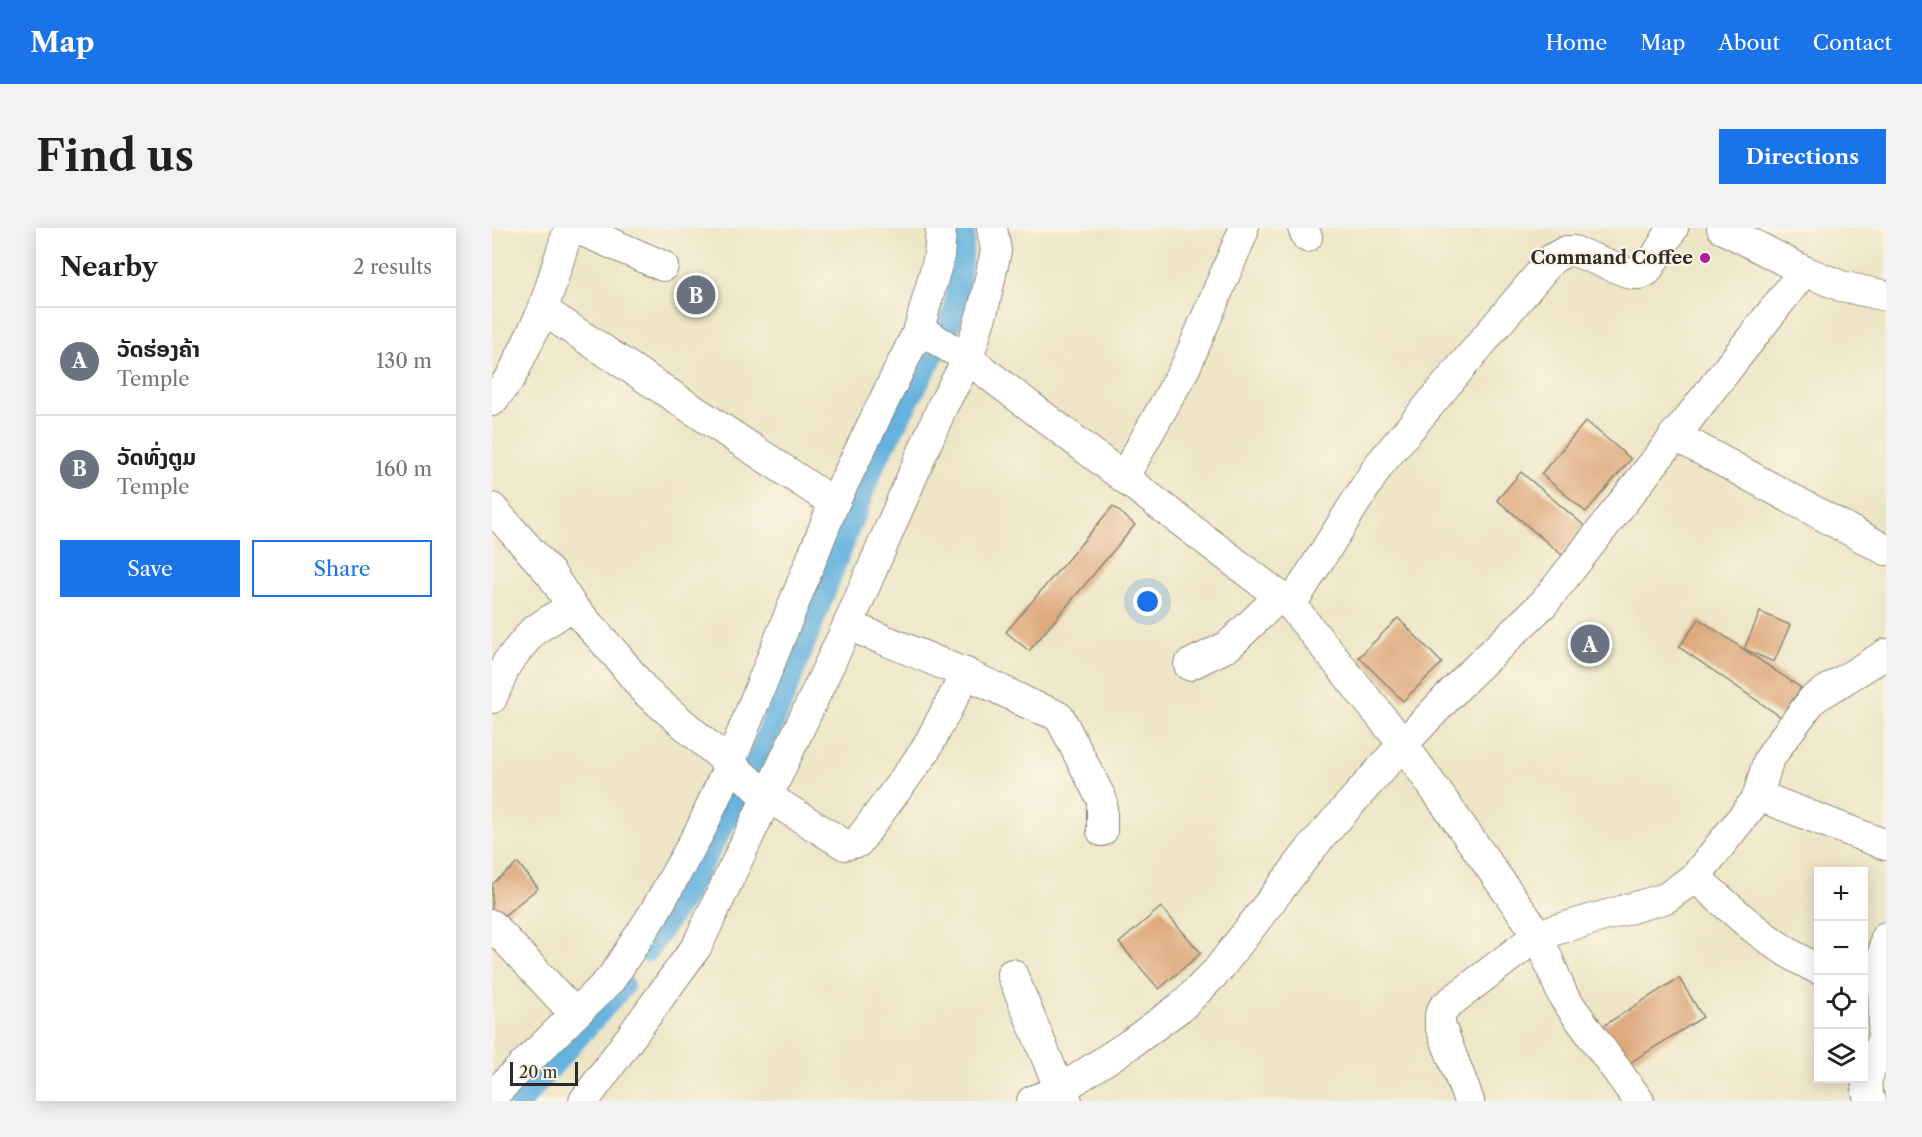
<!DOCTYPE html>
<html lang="en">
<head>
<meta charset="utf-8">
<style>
  :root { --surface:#fff; --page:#f2f2f2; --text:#202124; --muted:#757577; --line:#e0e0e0; --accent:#1a73e8 }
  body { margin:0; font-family:"Libre Caslon Text","Noto Sans Lao",serif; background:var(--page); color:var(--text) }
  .controls { position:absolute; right:18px; bottom:18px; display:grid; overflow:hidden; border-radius:0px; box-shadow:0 3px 15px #0003 }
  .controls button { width:54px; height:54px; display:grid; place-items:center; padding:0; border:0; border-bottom:2px solid var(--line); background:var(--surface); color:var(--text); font:30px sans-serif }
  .scale { position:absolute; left:18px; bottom:15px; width:68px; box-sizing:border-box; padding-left:6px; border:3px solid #2b2b2b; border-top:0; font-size:16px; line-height:21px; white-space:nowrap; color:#2b2b2b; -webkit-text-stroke:4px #fcf5e5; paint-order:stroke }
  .you { position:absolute; left:656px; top:374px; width:21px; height:21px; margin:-15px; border:4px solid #fff; border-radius:50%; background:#1a73e8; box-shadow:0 0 0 9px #1a73e833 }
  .badge { display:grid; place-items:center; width:39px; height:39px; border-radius:50%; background:var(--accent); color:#fff; font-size:20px; font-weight:700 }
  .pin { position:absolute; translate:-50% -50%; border:3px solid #fff; box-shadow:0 2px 6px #0006 }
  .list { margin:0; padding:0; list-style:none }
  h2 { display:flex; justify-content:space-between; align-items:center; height:78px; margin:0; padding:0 24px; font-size:26px }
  h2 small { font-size:20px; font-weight:400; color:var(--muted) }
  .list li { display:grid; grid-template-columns:39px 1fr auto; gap:18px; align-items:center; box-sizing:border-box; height:108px; padding:0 24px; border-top:2px solid var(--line) }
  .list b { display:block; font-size:22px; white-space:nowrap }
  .list p { margin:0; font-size:20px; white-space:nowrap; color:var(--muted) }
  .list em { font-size:20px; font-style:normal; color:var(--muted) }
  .actions { display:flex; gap:12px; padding:18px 24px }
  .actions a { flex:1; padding:14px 0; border:2px solid var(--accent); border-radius:0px; text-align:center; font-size:21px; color:var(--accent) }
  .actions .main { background:var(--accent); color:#fff }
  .icon { flex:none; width:33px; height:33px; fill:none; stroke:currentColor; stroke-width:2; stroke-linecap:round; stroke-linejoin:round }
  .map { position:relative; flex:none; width:1394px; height:873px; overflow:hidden; border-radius:0px }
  header { display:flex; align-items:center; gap:36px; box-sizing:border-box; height:84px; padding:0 30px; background:var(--accent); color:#fff }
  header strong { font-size:28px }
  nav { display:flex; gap:33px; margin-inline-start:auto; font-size:21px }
  .intro { display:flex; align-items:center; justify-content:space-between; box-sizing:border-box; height:144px; padding:0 36px }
  h1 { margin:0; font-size:42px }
  .button { padding:15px 27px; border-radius:0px; background:var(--accent); color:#fff; font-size:21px; font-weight:700 }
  main { display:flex; gap:36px; padding:0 36px }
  aside { flex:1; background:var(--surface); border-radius:0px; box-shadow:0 3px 15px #0003 }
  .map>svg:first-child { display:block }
</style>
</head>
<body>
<header>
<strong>Map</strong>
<nav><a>Home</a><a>Map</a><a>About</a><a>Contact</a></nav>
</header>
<div class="intro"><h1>Find us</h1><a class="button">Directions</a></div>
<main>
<aside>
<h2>Nearby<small>2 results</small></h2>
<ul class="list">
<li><span class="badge" style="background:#6b7280">A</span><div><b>ວັດຮ່ອງຄ້າ</b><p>Temple</p></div><em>130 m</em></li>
<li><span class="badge" style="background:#6b7280">B</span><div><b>ວັດທົ່ງຕູມ</b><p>Temple</p></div><em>160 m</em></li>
</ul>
<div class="actions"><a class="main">Save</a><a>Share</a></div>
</aside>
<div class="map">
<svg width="1394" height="873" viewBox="0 0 1394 873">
  <rect width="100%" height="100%" fill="#fcf5e5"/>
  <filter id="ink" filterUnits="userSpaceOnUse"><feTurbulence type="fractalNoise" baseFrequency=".0167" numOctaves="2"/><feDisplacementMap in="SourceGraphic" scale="12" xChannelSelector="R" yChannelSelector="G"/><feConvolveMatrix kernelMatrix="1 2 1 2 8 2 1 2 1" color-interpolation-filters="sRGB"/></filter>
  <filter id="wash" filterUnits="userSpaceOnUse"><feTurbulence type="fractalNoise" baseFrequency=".008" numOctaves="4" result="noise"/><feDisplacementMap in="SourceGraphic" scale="24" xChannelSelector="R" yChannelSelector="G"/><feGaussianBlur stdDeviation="1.35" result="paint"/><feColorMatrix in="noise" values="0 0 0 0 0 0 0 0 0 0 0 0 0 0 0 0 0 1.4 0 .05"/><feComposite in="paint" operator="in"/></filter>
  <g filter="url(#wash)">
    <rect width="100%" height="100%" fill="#ede5c5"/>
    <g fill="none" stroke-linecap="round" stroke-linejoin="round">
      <!-- canal -->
      <g stroke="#66b2df" stroke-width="24">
        <polyline points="155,722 191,669 268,528 381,236 463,85 472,0"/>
        <polyline points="28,873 130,758"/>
      </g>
    </g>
    <g id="blocks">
      <!-- building -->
      <g fill="#dea97d">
        <polygon points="1094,193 1139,231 1094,284 1049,246"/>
        <polygon points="1029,244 1094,299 1070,327 1005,272"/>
        <polygon points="621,278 643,297 537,423 514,404"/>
        <polygon points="1268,384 1298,397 1282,434 1252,421"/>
        <polygon points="906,390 950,435 911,473 867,429"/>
        <polygon points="1207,391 1309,460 1289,489 1187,419"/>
        <polygon points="26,635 46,660 4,694 0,688 0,656"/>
        <polygon points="669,679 709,725 667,761 627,715"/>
        <polygon points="1187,750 1211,789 1136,836 1111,798"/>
      </g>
    </g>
  </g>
  <g filter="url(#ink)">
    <use href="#blocks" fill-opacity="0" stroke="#8c8878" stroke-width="1.5"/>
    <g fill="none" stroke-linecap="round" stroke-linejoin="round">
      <defs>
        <g id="minor">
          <polyline points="84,0 171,38"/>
          <polyline points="811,0 815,9"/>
          <polyline points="1230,0 1312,43 1349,58 1394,68"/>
          <polyline points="51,82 342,275"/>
          <polyline points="427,101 476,131 799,377 911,516 1046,707 1071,768 1147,873"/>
          <polyline points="0,173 19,149 51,82 77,0"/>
          <polyline points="1182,207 1394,322"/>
          <polyline points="632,249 693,140 751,4 751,0"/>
          <polyline points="0,280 59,346 80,378 125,428 153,463 276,569 353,617 366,614 433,523 474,445"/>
          <polyline points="799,377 887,237 1060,31 1074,23 1082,23 1140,46 1148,46 1155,43 1181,0"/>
          <path d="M356,397C416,422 477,445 535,475C546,481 560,483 568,490L610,572V603"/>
          <polyline points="697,437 736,418 788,368"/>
          <polyline points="0,470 15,435 41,403 80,378"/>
          <polyline points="1265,571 1276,533 1290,512 1321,471 1394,426"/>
          <path d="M1203,649C1242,684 1279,719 1326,741"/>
          <polyline points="0,697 83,786"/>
          <polyline points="520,746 568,862 575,873"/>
          <polyline points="0,868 119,751 162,685 210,599 238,535 342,275 427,101 447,29 449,0"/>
          <polyline points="92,873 205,718 356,397 451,177 476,131 492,78 504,23 500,0"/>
          <polyline points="540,873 568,862 638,816 690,778 725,743 821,618 911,516 974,450 1053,374 1312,43"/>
          <polyline points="977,873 948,797 948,787 952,779 1046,707 1174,670 1203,649 1265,571 1272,570 1394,617"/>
          <path d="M1379,873C1365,853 1388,827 1391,807C1394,775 1387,741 1394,709"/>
        </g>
      </defs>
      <!-- minor casing -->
      <use href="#minor" stroke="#8c8878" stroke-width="32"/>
      <!-- minor -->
      <use href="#minor" stroke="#fff" stroke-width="30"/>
    </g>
  </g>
  <!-- markers -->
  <circle fill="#b5179e" stroke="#fcf5e5" stroke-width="2" cx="1213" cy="30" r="6"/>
  <g text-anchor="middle" stroke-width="4.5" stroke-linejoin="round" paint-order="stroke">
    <!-- poi labels -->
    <g font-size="18" font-weight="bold" fill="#2b2b2b" stroke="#fcf5e5" text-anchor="end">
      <text x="1201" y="36">Command Coffee</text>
    </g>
  </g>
</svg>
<div class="controls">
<button>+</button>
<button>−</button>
<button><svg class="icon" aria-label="locate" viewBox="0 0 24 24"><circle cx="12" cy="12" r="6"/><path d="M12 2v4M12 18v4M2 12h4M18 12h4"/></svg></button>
<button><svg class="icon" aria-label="layers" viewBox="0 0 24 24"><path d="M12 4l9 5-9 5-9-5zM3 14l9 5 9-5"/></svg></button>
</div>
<div class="scale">20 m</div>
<div class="you"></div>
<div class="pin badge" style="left:1098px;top:416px;background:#6b7280">A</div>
<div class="pin badge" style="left:204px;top:67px;background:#6b7280">B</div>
</div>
</main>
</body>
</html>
